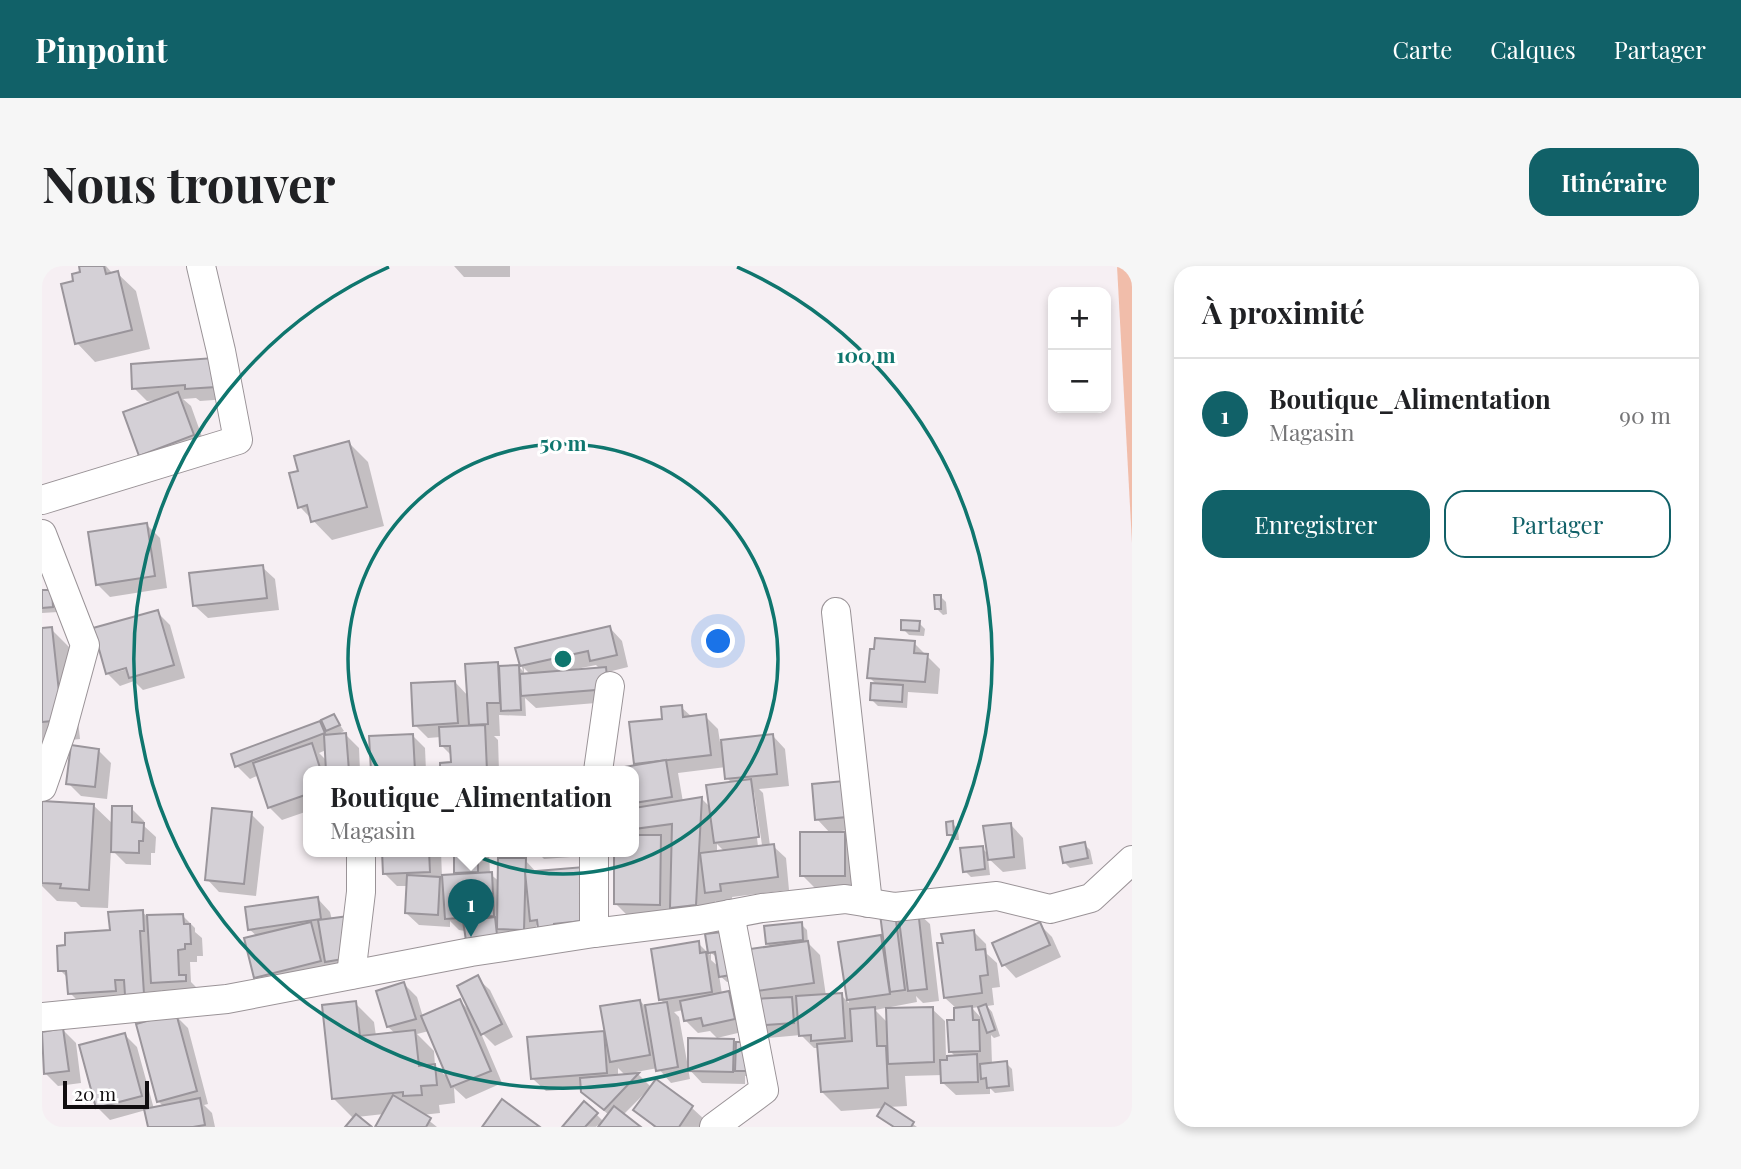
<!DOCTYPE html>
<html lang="fr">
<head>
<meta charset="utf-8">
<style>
  :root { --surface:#fff; --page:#f6f6f6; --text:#202124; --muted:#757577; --line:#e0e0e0; --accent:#116168 }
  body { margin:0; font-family:"Playfair Display",serif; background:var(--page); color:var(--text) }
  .controls { position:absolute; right:21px; top:21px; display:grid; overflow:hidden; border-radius:14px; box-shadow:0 4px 10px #0003 }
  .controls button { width:63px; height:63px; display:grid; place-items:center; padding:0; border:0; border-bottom:2px solid var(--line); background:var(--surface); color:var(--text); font:35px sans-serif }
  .scale { position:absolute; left:21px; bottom:18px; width:86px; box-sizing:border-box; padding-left:7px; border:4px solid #110e10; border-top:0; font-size:19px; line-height:24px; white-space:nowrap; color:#110e10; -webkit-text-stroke:5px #fff; paint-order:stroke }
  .you { position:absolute; left:677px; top:376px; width:24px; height:24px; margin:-18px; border:5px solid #fff; border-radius:50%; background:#1a73e8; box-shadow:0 0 0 10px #1a73e833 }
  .badge { display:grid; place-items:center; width:46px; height:46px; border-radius:50%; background:var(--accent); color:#fff; font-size:23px; font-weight:700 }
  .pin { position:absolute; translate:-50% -58px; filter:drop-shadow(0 2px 4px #0008) }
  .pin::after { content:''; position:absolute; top:37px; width:24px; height:21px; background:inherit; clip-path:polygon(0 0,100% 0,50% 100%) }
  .popup { position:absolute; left:261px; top:500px; width:336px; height:91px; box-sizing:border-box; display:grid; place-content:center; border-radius:14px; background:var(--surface); filter:drop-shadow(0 2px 5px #0005); font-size:23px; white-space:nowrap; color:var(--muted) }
  .popup b { font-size:26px; color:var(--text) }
  .popup::after { content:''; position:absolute; left:50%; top:100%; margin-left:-14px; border:14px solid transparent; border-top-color:var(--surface) }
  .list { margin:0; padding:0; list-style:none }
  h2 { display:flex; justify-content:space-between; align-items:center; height:91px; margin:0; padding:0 28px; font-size:30px }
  h2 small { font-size:23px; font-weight:400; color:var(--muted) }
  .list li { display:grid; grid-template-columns:46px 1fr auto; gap:21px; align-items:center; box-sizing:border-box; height:112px; padding:0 28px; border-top:2px solid var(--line) }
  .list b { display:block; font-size:26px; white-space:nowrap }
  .list p { margin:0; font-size:23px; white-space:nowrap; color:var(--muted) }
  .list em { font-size:23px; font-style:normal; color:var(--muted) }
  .actions { display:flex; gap:14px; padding:21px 28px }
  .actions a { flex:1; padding:16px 0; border:2px solid var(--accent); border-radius:21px; text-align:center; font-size:24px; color:var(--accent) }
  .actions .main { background:var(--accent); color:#fff }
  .map { position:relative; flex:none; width:1090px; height:861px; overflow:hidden; border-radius:21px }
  header { display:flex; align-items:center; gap:42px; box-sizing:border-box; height:98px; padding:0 35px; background:var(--accent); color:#fff }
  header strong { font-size:33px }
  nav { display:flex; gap:38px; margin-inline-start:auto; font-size:24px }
  .intro { display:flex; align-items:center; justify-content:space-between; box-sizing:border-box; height:168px; padding:0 42px }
  h1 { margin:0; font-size:49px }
  .button { padding:18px 32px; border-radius:21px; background:var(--accent); color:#fff; font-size:24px; font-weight:700 }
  main { display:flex; gap:42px; padding:0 42px }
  aside { flex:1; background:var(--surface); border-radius:21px; box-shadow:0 4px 10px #0003 }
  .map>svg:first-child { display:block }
</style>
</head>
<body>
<header>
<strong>Pinpoint</strong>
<nav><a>Carte</a><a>Calques</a><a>Partager</a></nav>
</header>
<div class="intro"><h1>Nous trouver</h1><a class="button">Itinéraire</a></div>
<main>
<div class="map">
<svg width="1090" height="861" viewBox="0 0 1090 861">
  <rect width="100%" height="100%" fill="#f6eff3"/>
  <!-- green -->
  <polygon fill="#f1bdaa" points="1075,0 1090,0 1090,277"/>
  <!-- shadow -->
  <g fill="#0003" fill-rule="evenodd">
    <polygon points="45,0 64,0 71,8 75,7 94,25 108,83 53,96 35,77 33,16"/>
    <polygon points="412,0 468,0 468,11 422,11"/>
    <polygon points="171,94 186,133 158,135 154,132 141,133 149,140 164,182 111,201 98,189 116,134 105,135 92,122"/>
    <polygon points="307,177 326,196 342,260 290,274 258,241 258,206"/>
    <polygon points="105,259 118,272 125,322 68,331 55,318"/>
    <polygon points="220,301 233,313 237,344 166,352 153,340"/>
    <polygon points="0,326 10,326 16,346 0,347"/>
    <polygon points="898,330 904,336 905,348 901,349 895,343"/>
    <path d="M115,346L128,359L143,412L101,424L92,415L78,420L65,407ZM92,398L93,401L71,407V404Z"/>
    <polygon points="877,357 883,363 882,370 867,369 861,363"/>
    <path d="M568,362L580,375L586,401L566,406L576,416L578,435L494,442L483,432L484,450L457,449L458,470H452L456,474L457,505H400L411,498V491L399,479V471L386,472L373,459L413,416L427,431L455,398L458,401L476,400L481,405L475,383ZM554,399L558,403L535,405L534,403ZM482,402L489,409L482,410Z"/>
    <polygon points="9,363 28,382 38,473 0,477 0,364"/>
    <polygon points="872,377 898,403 896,428 866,426 865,442 836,440 830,434 835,419 827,411"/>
    <path d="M639,441L650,451L663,450L676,463L678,476L731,470L743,483L747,520L717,523L721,527L728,580H731L744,592L747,624L690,631L691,638L678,639L673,635L672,657L648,660L630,642V651L586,650L573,637L592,585V505L597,500L593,497L622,455ZM684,501L685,512L690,517L669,542L660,533L641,536L636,507ZM709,526H712L720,579L716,580ZM675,578L682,585L675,586Z"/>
    <path d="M292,450L302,465L293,470L304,469L317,482L318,505H266V545L240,554L227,541L217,509L208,513L195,500L277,457L285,464ZM284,484L285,495L277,487Z"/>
    <polygon points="370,469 383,482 384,505 330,505"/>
    <polygon points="56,484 69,497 65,533 39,530 26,517"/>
    <polygon points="801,517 817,563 799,565 815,580 815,622 773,622 760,609 789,568 775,553"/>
    <polygon points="0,537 51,539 72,559 89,542 102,555 102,560 114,571 113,587 109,587 109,599 84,598 69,583 66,642 39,641 34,636 15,635 0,620"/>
    <polygon points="209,548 222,561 214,630 177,626 165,613"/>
    <polygon points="910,557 916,563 917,574 913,574 907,568"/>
    <polygon points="969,559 981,572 984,603 961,606 946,592 948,609 929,611 923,605 940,582 947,589"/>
    <polygon points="1042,578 1048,584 1051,598 1028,602 1022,596"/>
    <polygon points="341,585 399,585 400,611 414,610 414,585 447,585 448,608 458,616 483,594 552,668 502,667 494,659 494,676 417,664 408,655 408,661 377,659 364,647 366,620 355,620 342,607"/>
    <polygon points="494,585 554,585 555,589 502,593"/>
    <polygon points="276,633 288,646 290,654 319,705 226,724 213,711 216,671 207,663"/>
    <polygon points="100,646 106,651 140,649 153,662 153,666 160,672 161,690 155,690 155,696 148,696 149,716 156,723 123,729 119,724 120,746 47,746 28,727 27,713 18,704"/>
    <path d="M875,646L888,658L897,735L881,737L874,730L875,736L833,744L846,757L890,743L903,755L904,791H914L909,786L914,756V742L903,732L931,665L944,678L945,688L955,697L958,721L950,722L952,739L945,740L950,746L958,770L952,772L949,769L950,798L964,797L970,803L972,825L953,827L948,822V828L914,829L901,817V809L863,810L865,840L846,841L875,861H851L837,850L842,842L799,845L780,826L777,782H772L759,769L726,772L709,726L730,682L725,677L759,658L765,664L766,677L778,689L784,730L799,729L807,737L798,678L838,671L843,676L840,650ZM938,741L942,755L930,742Z"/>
    <polygon points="997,658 1010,671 1019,691 974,712 962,699"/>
    <path d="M665,670L699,714L685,716L677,709L680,728L686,727L699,739L704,765L675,772L668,765L656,767L643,754L641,744L632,746L637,751L646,801L691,775L694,778H709L714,810H703V818L660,817L646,802L648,813L629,817L616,802L594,806L610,822L614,816L650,842L663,854L658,861H612L593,844L605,828L604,826L581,849L596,861H558L556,859L554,861H522L554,848L562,856L567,849L554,838L541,822L504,825L491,813L487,772L564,766L598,735L604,741L623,738L618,733L656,677L668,689ZM669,687L676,692L678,702L669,694ZM576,802L584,810H576Z"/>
    <path d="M435,712L448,724L471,771L453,780L438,765L460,817L424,833L412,822L413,837L397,839L398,847L380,849L395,861H335L342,848L315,851L327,861H306L312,853L291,832L313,737L332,756L334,770L354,768L346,761L362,718L375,731L381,751L418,735L429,746ZM387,765L409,815L393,800L392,785L375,768Z"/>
    <polygon points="133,749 146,762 166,838 162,839 170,847 173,861 107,861 104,844 68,854 55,841 83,769 95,781 112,843 122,841 116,835"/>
    <polygon points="21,764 34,777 39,817 16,820 3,807 0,767"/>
  </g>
  <!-- building -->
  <g fill="#d4d0d6" stroke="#9a959b" stroke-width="2">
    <polygon points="37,0 62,0 64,8 76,5 90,64 33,78 19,18 31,15 30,8 38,6"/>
    <polygon points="172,92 174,121 143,123 143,119 90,123 89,98"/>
    <polygon points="136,126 152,169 97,190 81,146"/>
    <polygon points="307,175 325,241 269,256 265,239 256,242 247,207 256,205 252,190"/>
    <polygon points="105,257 113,310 54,319 46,266"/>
    <polygon points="221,299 225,332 151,340 147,307"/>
    <polygon points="0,324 10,324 11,341 0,342"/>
    <polygon points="892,329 899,329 899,343 893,343"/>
    <polygon points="116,344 132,399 87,412 84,402 64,408 51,362"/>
    <polygon points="859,354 878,355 877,365 859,364"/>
    <polygon points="568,360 575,389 548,395 546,385 478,400 473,382"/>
    <polygon points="10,361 20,454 0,456 0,362"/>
    <polygon points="833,372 873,375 872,387 886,388 883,416 825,412 828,383 832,383"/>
    <polygon points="456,396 458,437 445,437 446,458 427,459 423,398"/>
    <polygon points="477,399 479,444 459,445 457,400"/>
    <polygon points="564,401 566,423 479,430 478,408"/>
    <polygon points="413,415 416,457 371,460 369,417"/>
    <polygon points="829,417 861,419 860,436 828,434"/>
    <polygon points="640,439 641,451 664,448 669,489 592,498 587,456 620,453 619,441"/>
    <polygon points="292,448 298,459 284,465 279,454"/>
    <polygon points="278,455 283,467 193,501 189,488"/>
    <polygon points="443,459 445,505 398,505 398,497 409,496 408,480 398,480 397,461"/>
    <polygon points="304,467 307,505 284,505 282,469"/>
    <polygon points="371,468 373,505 329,505 327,470"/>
    <polygon points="731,468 735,508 683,513 679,474"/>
    <polygon points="270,477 279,505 266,505 266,528 226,542 211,497"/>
    <polygon points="29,479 57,483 53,521 24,518"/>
    <polygon points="624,494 630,531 592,537 592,505 577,505 576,502"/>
    <polygon points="709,513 717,571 672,577 664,519"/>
    <polygon points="802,515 805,551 773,554 770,518"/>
    <polygon points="660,531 654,639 628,642 630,558 592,563 592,542"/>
    <polygon points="0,535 52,538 47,624 18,622 19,618 0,617"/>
    <polygon points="70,540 90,540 90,556 102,557 101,575 97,575 97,587 69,586"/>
    <polygon points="170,542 210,546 202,618 163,614"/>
    <polygon points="911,555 912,569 905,569 904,556"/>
    <polygon points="969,557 972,591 946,594 941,560"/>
    <rect x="758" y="566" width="45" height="44"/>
    <polygon points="592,569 619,569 618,639 572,638 572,585 592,585"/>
    <polygon points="1043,576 1046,592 1021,597 1018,581"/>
    <polygon points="732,578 736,611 678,618 679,625 663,627 658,587"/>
    <polygon points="941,580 943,603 921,606 918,582"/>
    <polygon points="340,585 387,585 388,606 341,608"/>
    <polygon points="412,585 436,585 436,606 412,607"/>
    <polygon points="456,592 484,592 482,664 455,663"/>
    <polygon points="542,601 544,628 538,628 540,655 512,658 512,661 496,662 495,654 488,655 483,606"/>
    <polygon points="450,606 452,650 403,653 400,609"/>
    <polygon points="365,609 398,611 396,649 363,647"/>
    <polygon points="276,631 279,653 206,664 203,641"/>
    <polygon points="101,644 102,665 98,665 102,728 83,729 82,714 73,714 74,725 26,728 24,705 16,705 15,680 23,679 23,667 68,664 66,646"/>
    <polygon points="876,644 885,723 866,725 856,646"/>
    <polygon points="853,647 863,724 848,726 838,648"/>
    <polygon points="141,648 142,658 148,658 149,678 143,678 143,683 136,684 137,709 144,709 144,715 109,717 105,649"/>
    <polygon points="307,650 307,692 283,696 276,654"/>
    <polygon points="453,651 455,669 425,681 421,655"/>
    <polygon points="269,656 279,695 212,712 202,672"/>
    <polygon points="760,656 761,674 724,678 722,660"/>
    <polygon points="998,656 1008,679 960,700 950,677"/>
    <polygon points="932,664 934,684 943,683 946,709 938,710 940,727 902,732 895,677 901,677 899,668"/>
    <polygon points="688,665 694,708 677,711 673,686 666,687 663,668"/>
    <polygon points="839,669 848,728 805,734 796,676"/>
    <polygon points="657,675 658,687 664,686 670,726 617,734 609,683"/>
    <polygon points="766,675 772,717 707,726 701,684"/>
    <polygon points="436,709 460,758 439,769 415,720"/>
    <polygon points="362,716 374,753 345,761 334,725"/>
    <polygon points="687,725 693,753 661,760 659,752 642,755 638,735"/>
    <polygon points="800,727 803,772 769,775 769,769 757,770 754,730"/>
    <polygon points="750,731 752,757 711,760 710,733"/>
    <polygon points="418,733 449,805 409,821 379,750"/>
    <polygon points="598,734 608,789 568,796 558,740"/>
    <polygon points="314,735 318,770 373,764 377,800 393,798 395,819 379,820 380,829 361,830 361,826 290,833 280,739"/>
    <polygon points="625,736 636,801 614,805 603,739"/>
    <polygon points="944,738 953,764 945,767 936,741"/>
    <polygon points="930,740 931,754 937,754 938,785 907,786 905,754 912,754 912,742"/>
    <polygon points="833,741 835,780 844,780 846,822 779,826 775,778 810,775 808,743"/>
    <polygon points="891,741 892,796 846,798 844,742"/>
    <polygon points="134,747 155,825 115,836 94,758"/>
    <polygon points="21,762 27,805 2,808 0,766"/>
    <polygon points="562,765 565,807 489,813 485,771"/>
    <polygon points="83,767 100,830 54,842 37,779"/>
    <polygon points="646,772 692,773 691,806 646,805"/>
    <polygon points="694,776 709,776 709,805 693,805"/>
    <polygon points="935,788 936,816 899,817 898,794 905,794 905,790"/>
    <polygon points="965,795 967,820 945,822 944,812 939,813 938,798"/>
    <polygon points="597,807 562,844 539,826 538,812"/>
    <polygon points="614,813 651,840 637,861 614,861 591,844"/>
    <polygon points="351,829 389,852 384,861 333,861"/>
    <polygon points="158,832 163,859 151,861 106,861 102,843"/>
    <polygon points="460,833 498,861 440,861"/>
    <polygon points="542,835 556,847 543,861 520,861"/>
    <polygon points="843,837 872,856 869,861 852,861 835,850"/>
    <polygon points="572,840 599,861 556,861"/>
    <polygon points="314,848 330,861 303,861"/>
  </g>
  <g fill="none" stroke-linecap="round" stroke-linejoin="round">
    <defs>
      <g id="street">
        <polyline points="0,234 196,174 179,85 159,0"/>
        <polyline points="0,268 43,379 20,464 0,521"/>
        <polyline points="794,346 826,637"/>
        <polyline points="556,505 568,420"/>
        <polyline points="552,585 552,667"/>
        <polyline points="309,709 319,626 319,585"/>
        <polyline points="0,751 185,733 429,686 552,667 657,654 720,642 803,633 853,641 955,630 1008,643 1049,632 1090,594"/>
        <polyline points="672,861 722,824 688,648"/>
      </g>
    </defs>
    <!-- street casing -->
    <use href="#street" stroke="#9a9397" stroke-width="30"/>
    <!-- street -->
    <use href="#street" stroke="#fff" stroke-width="28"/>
  </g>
  <!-- distance rings -->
  <g fill="none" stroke="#0f766e" stroke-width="3.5">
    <circle cx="521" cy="393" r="215"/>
    <path d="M695 1A429 429 0 1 1 347 1"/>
  </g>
  <circle cx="521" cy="393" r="10" fill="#0f766e" stroke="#fff" stroke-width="3.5"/>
  <g font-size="21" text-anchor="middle" font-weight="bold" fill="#0f766e" stroke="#fff" stroke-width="6" stroke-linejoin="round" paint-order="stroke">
    <text x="824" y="97">100 m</text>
    <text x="521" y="185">50 m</text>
  </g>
</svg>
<div class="controls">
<button>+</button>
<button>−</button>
</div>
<div class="scale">20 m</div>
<div class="you"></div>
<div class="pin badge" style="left:429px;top:671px">1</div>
<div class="popup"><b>Boutique_Alimentation</b>Magasin</div>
</div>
<aside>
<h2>À proximité<small></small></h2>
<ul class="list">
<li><span class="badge">1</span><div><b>Boutique_Alimentation</b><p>Magasin</p></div><em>90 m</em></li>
</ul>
<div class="actions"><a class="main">Enregistrer</a><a>Partager</a></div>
</aside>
</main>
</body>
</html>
